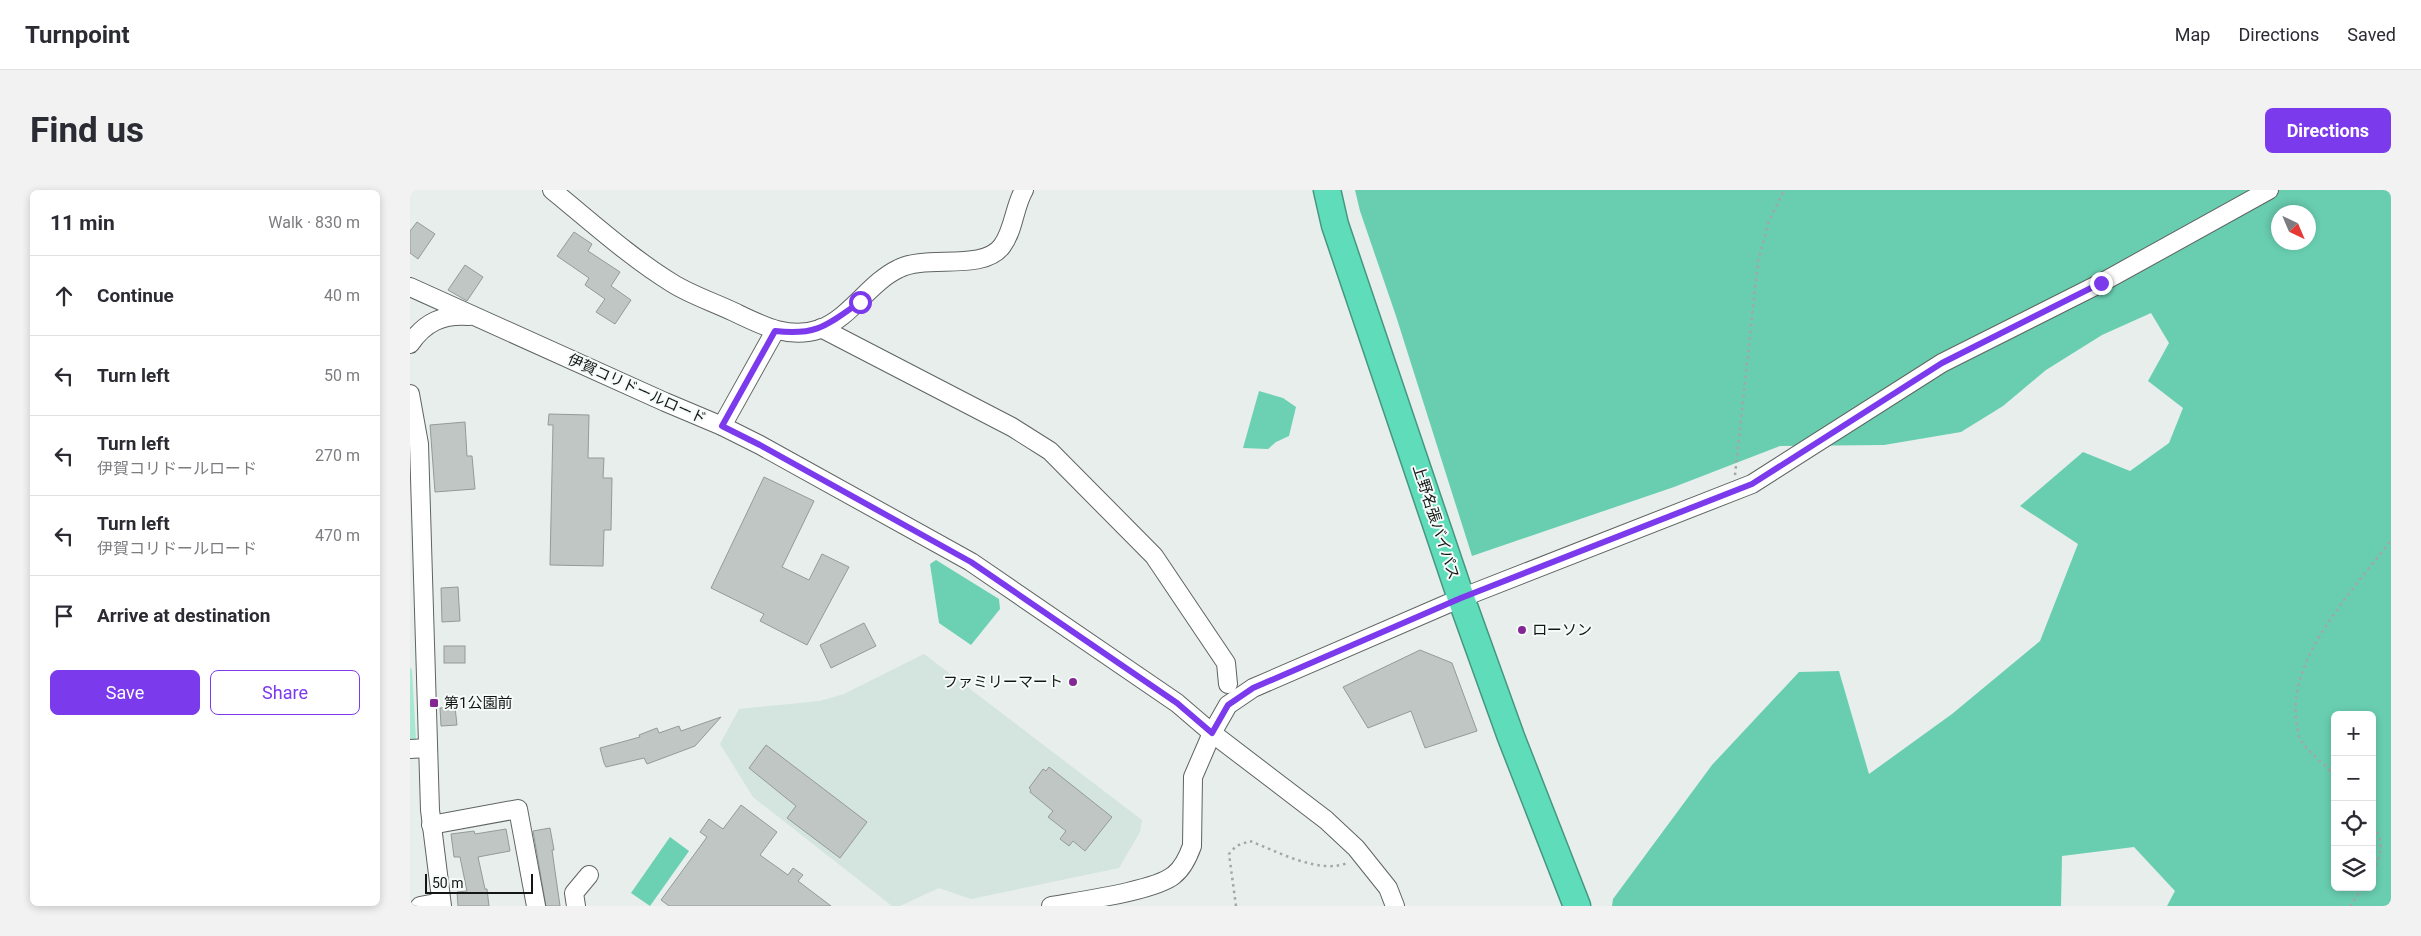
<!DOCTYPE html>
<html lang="en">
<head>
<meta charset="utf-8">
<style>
  :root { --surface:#fff; --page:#f2f2f3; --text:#2b2b33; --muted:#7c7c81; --line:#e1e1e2; --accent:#7c3aed }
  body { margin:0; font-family:Roboto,"Noto Sans JP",sans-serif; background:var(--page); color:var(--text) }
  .controls { position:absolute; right:15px; bottom:15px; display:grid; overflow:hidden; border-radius:8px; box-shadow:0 2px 8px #0003 }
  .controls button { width:45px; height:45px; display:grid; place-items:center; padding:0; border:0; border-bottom:1px solid var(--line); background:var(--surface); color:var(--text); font:25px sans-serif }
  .compass { position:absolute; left:1861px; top:15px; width:45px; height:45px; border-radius:50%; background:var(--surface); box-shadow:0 2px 8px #0003; rotate:136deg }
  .scale { position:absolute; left:15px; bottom:12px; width:108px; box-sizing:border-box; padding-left:5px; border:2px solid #141615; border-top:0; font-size:14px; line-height:18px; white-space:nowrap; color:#141615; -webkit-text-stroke:4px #f4fbf8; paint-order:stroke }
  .stop { position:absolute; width:15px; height:15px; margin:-11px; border:4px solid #7c3aed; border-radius:50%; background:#fff }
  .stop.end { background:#7c3aed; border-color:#fff; box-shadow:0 1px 5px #0008 }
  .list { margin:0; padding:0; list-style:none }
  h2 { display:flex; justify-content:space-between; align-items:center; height:65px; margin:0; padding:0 20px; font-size:21px }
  h2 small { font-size:16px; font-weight:400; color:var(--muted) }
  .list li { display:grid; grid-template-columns:32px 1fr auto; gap:15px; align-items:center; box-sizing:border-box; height:80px; padding:0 20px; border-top:1px solid var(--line) }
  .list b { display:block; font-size:19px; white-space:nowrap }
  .list p { margin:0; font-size:16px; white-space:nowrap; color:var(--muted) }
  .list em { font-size:16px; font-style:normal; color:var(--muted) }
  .actions { display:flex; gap:10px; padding:15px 20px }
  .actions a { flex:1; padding:11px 0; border:1px solid var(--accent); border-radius:8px; text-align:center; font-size:18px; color:var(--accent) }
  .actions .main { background:var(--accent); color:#fff }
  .icon { flex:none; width:28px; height:28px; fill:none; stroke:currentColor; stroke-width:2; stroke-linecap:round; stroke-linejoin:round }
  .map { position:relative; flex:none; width:1981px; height:716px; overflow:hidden; border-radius:8px }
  header { display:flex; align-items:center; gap:30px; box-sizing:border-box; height:70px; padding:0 25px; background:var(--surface); border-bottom:1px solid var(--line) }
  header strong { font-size:24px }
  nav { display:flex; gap:28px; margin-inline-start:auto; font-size:18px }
  .intro { display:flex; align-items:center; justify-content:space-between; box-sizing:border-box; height:120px; padding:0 30px }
  h1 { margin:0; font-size:35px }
  .button { padding:12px 22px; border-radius:8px; background:var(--accent); color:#fff; font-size:18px; font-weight:700 }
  main { display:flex; gap:30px; padding:0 30px }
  aside { flex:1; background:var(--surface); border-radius:8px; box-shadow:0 2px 8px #0003 }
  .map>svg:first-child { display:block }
</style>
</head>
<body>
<header>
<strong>Turnpoint</strong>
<nav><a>Map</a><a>Directions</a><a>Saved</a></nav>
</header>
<div class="intro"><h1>Find us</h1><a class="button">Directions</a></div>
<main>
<aside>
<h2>11 min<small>Walk · 830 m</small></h2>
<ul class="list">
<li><svg class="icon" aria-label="ahead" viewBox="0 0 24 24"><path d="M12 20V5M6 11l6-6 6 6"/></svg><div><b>Continue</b></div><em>40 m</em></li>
<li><svg class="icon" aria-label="left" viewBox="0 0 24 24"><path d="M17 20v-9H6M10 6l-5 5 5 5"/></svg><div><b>Turn left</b></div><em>50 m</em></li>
<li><svg class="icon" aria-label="left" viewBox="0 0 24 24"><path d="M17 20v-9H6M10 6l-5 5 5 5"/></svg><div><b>Turn left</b><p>伊賀コリドールロード</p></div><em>270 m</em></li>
<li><svg class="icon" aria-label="left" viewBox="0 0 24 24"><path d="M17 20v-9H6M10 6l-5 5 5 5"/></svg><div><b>Turn left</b><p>伊賀コリドールロード</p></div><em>470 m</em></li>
<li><svg class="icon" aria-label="arrive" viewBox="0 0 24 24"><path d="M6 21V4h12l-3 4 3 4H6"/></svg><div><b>Arrive at destination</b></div></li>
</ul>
<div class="actions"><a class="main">Save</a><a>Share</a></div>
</aside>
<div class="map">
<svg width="1981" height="716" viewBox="0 0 1981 716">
  <rect width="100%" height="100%" fill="#e7eeeb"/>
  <!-- built -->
  <polygon fill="#d4e4de" points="514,464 732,630 730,642 709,678 561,709 529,698 490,716 482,716 343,607 310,554 329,519 410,511 434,504"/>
  <!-- green -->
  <polygon fill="#a7e8d2" points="0,477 2,480 6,550 0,553"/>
  <!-- forest -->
  <path fill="#69ceb0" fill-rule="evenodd" d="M945,0H1981V716H1757L1765,701L1724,657L1652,666L1651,716H1202L1203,709L1302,575L1389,482L1429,481L1459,584L1542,524L1630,451L1668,354L1610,316L1673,262L1720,281L1759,253L1773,218L1738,191L1759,153L1741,123L1692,145L1636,180L1593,216L1551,242L1474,255L1370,256L1264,297L1062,366L986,126L950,21ZM1868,22H1898V52H1868ZM1925,525H1962V697H1925Z"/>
  <!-- water -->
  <g fill="#6cd0b2">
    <polygon points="849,201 873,208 886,217 879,246 866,252 858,259 833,258"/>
    <polygon points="526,370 589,409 590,419 561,455 529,433 520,374"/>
    <polygon points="260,647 279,661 240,716 221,703"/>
  </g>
  <!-- building -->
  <g fill="#c0c6c4" stroke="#939a97">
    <polygon points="7,32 25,44 8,69 0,63 0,41"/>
    <polygon points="164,42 182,54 178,61 210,82 201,96 221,110 205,134 186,122 195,109 175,95 179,88 147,66"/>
    <polygon points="55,75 73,87 57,111 38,100"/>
    <polygon points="139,224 179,225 178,268 194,268 193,288 202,288 201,340 194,340 193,376 140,375 143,235 138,235"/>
    <polygon points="55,232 57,266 62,266 65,299 25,302 20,235"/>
    <polygon points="354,287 404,311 372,377 399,390 412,364 439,377 397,455 350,431 354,424 301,398"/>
    <polygon points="48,397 50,431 32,432 31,398"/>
    <polygon points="454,433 466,456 421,478 410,455"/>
    <rect x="34" y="456" width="21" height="17"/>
    <polygon points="1010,460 1042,473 1067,541 1015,558 1001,521 958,538 933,497"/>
    <polygon points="45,517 47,535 31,536 30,518"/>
    <polygon points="311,527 285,556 237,574 234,568 196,577 194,573 190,558 230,547 229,545 247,538 249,543 269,536 271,541"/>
    <polygon points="356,555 457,632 430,668 377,628 386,616 339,578"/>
    <polygon points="639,577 702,627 675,661 663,651 659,656 650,649 656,641 638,627 643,621 620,602 621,600 619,598 633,579 636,581"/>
    <polygon points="331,615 367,642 350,665 378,685 383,678 393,685 388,691 421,716 259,716 251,710 297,647 290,642 299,629 313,639"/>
    <polygon points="140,638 144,660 142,660 150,716 136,716 123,641"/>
    <polygon points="96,639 100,661 68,667 75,699 77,699 79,716 48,716 47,702 57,701 50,667 44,667 41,644 64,641 65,644"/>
  </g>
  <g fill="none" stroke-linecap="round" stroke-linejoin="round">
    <defs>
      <g id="minor">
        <path d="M142,0C179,30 221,68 262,93C281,105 303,112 324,122C351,135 379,150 410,139C440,128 459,93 488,79C516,64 573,82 592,56C604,40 604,17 614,0"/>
        <polyline points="0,97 255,212 312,236 350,255 561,372 767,513 802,543 916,630 946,658 978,698 985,716"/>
        <polyline points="411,138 602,237 640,261 744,366 816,473 818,494"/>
        <path d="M0,154C15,132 33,124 59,126"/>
        <polyline points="0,204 9,254 20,620 32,716"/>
        <polyline points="312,236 365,141"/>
        <polyline points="0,559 18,558"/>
        <polyline points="21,635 108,619 126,716"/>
        <polyline points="10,716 31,712"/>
        <polyline points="166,716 164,703 179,685"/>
        <path d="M641,716C669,711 745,701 764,685C773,678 778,667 782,656L783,587L802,543L818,515L843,498L1051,408L1342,294L1532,173L1691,93L1859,0"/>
      </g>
      <polyline id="highway" points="917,0 925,35 1051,408 1101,547 1167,716"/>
    </defs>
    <!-- minor casing -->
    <use href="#minor" stroke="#5e6461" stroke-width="20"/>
    <!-- highway casing -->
    <use href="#highway" stroke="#459780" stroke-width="29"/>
    <!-- path -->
    <g stroke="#a2a7a5" stroke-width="2.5" stroke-dasharray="2.5 4" stroke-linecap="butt">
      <polyline points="1325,285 1348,71 1359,31 1374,0"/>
      <path d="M1925,585C1915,575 1896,560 1890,549C1888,546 1888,539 1887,535C1874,471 1945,398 1981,350"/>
      <path d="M1962,630C1973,652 1974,662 1962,682"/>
      <path d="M826,716L819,664L826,656L840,651C866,661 912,686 939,672"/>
      <polyline points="1940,716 1953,697"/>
    </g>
    <!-- minor -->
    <use href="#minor" stroke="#fff" stroke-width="18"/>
    <!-- highway -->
    <use href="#highway" stroke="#5fddba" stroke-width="26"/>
  </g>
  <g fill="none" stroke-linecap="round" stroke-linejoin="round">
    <!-- route -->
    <path stroke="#7c3aed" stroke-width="6" d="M450,112C417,135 407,146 365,141L312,236L350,255L561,372L767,513L802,543L818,515L843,498L1051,408L1342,294L1532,173L1691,93"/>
  </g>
  <!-- markers -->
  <g fill="#832792" stroke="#f4fbf8" stroke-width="2">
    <circle cx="1112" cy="440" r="5"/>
    <circle cx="663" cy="492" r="5"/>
    <rect x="19" y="508" width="10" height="10" rx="2.5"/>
  </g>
  <g text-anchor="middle" stroke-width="4" stroke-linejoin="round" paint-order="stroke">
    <!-- street labels -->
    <g font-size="15" fill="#141615" stroke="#f4fbf8">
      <text transform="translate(227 199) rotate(24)" y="5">伊賀コリドールロード</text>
      <text transform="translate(1026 332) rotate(72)" y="5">上野名張バイパス</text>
    </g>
    <!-- poi labels -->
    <g font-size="15" fill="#141615" stroke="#f4fbf8" text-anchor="start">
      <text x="1122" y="445">ローソン</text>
      <text x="653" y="497" text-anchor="end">ファミリーマート</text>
      <text x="34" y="518">第1公園前</text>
    </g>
  </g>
</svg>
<div class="controls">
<button>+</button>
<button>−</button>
<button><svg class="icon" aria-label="locate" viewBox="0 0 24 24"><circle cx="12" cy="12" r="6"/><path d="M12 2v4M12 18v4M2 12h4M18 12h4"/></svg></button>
<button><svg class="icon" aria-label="layers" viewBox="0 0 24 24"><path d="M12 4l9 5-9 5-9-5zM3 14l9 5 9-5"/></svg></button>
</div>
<svg class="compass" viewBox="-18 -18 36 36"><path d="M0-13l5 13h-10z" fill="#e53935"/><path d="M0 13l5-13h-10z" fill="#7c7c81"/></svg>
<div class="scale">50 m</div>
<div class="stop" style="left:450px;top:112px"></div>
<div class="stop end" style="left:1691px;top:93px"></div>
</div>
</main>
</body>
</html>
